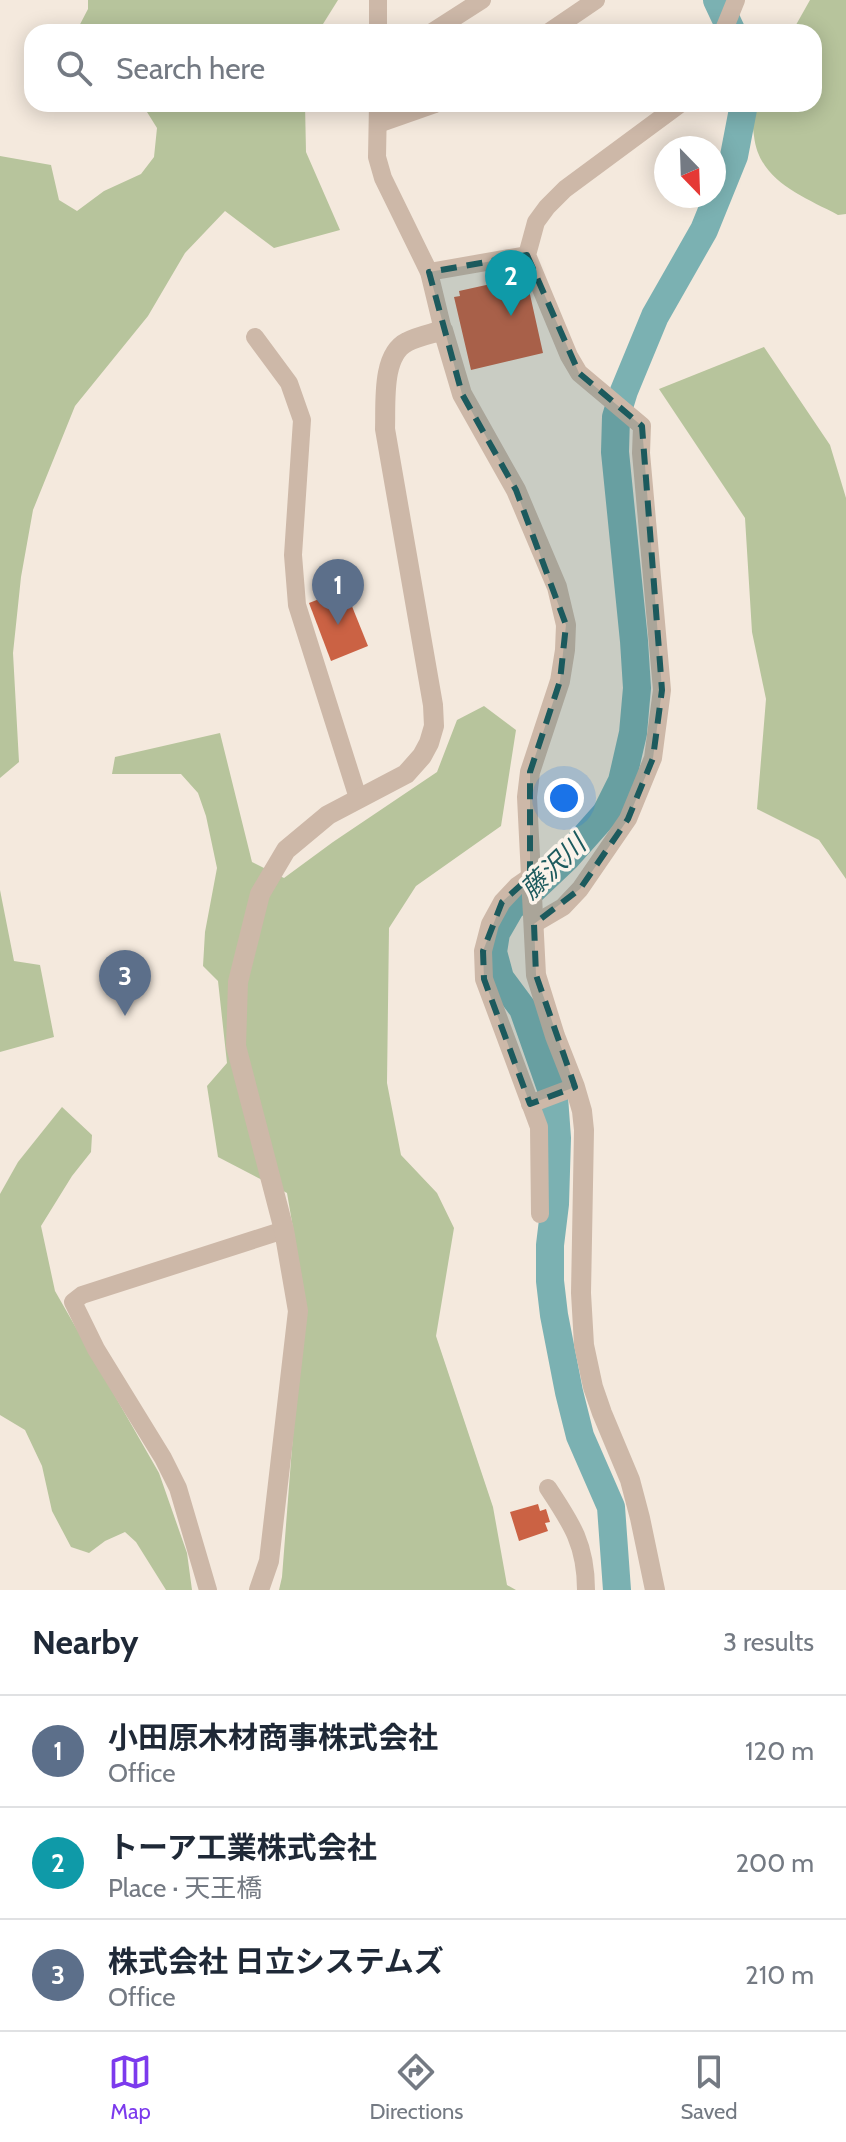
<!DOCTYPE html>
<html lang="en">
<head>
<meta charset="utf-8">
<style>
  :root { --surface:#fff; --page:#f6f6f7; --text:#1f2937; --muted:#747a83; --line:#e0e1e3; --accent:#7c3aed }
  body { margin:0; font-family:Cabin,"Noto Sans JP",sans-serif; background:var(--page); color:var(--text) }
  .compass { position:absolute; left:654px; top:136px; width:72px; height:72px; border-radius:50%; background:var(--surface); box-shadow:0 4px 20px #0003; rotate:157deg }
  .you { position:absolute; left:564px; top:798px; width:28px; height:28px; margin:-20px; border:6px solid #fff; border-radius:50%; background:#1a73e8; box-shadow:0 0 0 12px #1a73e833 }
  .badge { display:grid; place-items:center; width:52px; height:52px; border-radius:50%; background:var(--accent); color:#fff; font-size:26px; font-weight:700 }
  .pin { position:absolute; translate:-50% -66px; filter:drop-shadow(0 2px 4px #0008) }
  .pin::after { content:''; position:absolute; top:42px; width:28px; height:24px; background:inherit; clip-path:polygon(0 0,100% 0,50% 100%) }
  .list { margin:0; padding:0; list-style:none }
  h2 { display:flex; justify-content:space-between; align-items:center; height:104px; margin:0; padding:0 32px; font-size:34px }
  h2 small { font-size:26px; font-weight:400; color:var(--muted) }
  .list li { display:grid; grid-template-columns:52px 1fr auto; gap:24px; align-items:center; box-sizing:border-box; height:112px; padding:0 32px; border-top:2px solid var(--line) }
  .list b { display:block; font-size:30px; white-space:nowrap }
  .list p { margin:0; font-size:26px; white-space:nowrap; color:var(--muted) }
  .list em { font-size:26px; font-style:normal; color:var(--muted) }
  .icon { flex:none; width:44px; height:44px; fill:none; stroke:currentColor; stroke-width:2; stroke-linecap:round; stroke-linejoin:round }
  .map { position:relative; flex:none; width:846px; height:1590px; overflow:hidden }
  .search { position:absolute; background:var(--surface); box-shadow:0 4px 20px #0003; left:24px; right:24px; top:24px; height:88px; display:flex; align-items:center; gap:20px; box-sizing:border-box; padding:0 28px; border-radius:24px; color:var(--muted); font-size:30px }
  .sheet { height:440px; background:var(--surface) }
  nav { display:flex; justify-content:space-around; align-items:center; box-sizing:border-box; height:112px; border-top:2px solid var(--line); background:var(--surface); font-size:22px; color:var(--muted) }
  nav a { display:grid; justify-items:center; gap:4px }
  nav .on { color:var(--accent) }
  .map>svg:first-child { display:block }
</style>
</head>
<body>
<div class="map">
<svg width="846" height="1590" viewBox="0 0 846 1590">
  <rect width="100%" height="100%" fill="#f4e9dd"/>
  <!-- green -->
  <g fill="#b7c49c">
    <polygon points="88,0 338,0 318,32 76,32 88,9"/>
    <path d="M810,0H846V214L838,215C802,196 759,181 754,136C752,123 752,116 755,104H814V32H792Z"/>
    <polygon points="142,104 305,104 306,152 340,230 274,248 225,211 185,253 148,316 75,406 33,510 21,577 13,653 19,762 0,778 0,156 51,165 59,200 77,211 104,191 141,174 154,157 157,128"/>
    <polygon points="764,347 830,445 846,498 846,879 819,840 757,809 766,699 752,632 745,518 659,389"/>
    <polygon points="484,706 516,730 501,826 416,886 389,928 387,1083 401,1155 437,1193 454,1228 436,1336 493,1507 507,1585 516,1590 279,1590 282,1577 304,1292 287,1193 218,1157 207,1086 227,1063 218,981 203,966 205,932 217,868 206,816 198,793 181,774 112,774 115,757 220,733 252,862 284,878 333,842 437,772 457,720"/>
    <polygon points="0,890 14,961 40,965 54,1037 0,1052"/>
    <polygon points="62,1107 92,1135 91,1152 72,1176 41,1226 55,1291 159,1473 187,1553 192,1590 166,1590 136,1542 125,1532 105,1541 89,1553 71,1547 52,1511 42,1466 25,1430 0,1415 0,1194 18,1162"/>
  </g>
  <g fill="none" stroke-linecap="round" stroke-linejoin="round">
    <!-- river -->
    <g stroke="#7bb1b2" stroke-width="28">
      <polyline points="717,0 732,32"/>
      <polyline points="617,1590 611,1507 580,1436 569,1392 554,1315 550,1281 550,1245 555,1204 557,1138 554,1097 523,1009 500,978 493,952 496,933 511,907 528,894 567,857 606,813 622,781 633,733 637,688 634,641 615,452 616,417 624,391 655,316 704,230 734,156 744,104"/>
    </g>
  </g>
  <!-- building -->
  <g fill="#cb6244">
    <polygon points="522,277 525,291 529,290 543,353 471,370 454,297 460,296 459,291"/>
    <polygon points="345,589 368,646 331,661 309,603"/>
    <polygon points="538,1504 540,1511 546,1509 550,1522 545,1523 548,1531 519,1541 510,1512"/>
  </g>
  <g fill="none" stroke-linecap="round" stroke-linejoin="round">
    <!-- minor -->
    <g stroke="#cdb8a8" stroke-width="18">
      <polyline points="378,32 378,0"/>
      <polyline points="432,32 482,0"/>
      <polyline points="549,32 596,0"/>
      <polyline points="723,32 736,0"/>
      <polyline points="378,104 377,157 383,178 429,272 443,330"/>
      <polyline points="378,124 435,104"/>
      <polyline points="429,272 527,255"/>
      <polyline points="255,337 289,383 302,420 293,555 297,605 358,798"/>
      <polyline points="530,877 517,886 502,902 490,924 483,951 484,979 539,1127 540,1214"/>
      <polyline points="534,924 563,907 580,889 628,819 653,758 662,690 641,453 642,426 579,373 569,356 527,255 536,222 547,207 565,189 680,104"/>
      <polyline points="530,1104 575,1087"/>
      <path d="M548,1488C572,1524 586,1545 586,1590"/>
      <polyline points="208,1590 178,1488 163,1458 96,1349 73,1302 82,1295 284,1230"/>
    </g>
    <!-- tertiary -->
    <path stroke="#cdb8a8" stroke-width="20" d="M259,1590L269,1561L298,1311L284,1230L236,1046L238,982L260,894L286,850L328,815L406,774L422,756L429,743L434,726L433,705L385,429C386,404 381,355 407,342C418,336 431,334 443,330L462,394L516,490L557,587L566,625L565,650L560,681L530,772L527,797L536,975L555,1036L575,1087L582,1111L584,1130L581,1293L584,1345L593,1387L602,1413L630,1480L640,1518L655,1590"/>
  </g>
  <!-- marked area -->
  <path fill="#1c5a5d" fill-opacity="0.2" stroke="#1c5a5d" stroke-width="6" stroke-dasharray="16 10" stroke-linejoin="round" d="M527,255L579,373L642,426L662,690L653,758L628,819L580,889L534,924L536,975L575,1087L530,1104L484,979L483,951L502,902L530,877V772L560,681L566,625L516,490L462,394L429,272Z"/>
  <g text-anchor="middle" stroke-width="7" stroke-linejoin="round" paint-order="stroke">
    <!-- water labels -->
    <g font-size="26" font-style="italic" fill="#1c5a5d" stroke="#fbf3ea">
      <text transform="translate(553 867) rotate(-44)" y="9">藤沢川</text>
    </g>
  </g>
</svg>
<svg class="compass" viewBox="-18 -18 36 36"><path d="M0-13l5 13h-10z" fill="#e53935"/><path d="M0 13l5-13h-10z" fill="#747a83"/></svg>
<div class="you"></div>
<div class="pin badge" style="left:338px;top:625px;background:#5c6f8a">1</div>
<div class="pin badge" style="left:511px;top:316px;background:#0f9aa8">2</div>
<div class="pin badge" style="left:125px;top:1016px;background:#5c6f8a">3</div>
<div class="search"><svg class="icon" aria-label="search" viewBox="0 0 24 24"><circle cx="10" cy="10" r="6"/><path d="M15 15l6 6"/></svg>Search here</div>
</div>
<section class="sheet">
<h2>Nearby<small>3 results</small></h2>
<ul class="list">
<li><span class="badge" style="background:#5c6f8a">1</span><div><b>小田原木材商事株式会社</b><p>Office</p></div><em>120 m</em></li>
<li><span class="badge" style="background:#0f9aa8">2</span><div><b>トーア工業株式会社</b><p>Place · 天王橋</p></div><em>200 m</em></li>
<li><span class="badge" style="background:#5c6f8a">3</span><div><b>株式会社 日立システムズ</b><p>Office</p></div><em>210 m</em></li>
</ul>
</section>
<nav>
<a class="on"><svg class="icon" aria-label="map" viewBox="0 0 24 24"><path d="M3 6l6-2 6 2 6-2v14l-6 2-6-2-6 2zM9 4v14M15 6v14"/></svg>Map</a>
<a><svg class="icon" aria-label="directions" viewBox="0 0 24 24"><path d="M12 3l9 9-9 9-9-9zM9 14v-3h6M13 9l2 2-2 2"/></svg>Directions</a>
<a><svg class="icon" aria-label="saved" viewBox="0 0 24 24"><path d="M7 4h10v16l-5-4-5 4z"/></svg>Saved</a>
</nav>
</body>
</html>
